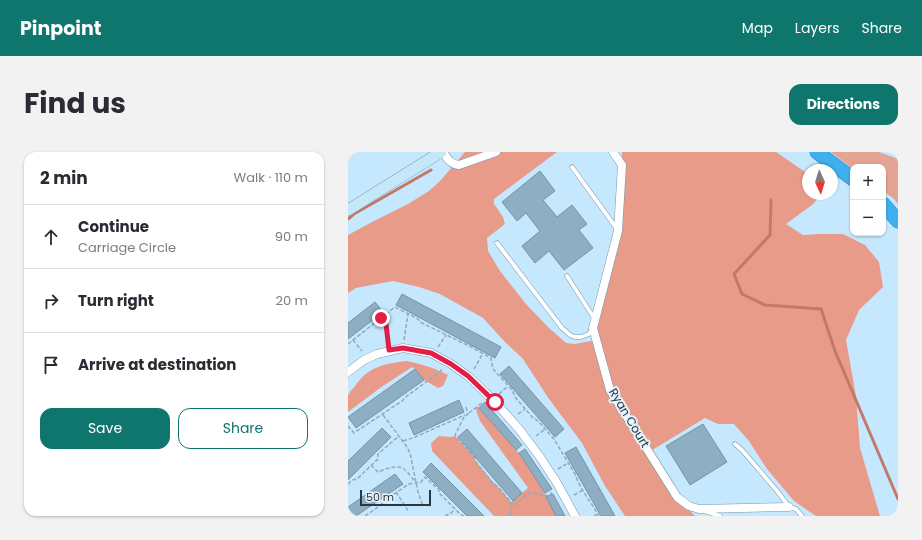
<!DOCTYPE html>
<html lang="en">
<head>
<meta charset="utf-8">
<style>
  :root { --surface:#fff; --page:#f2f2f3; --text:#2b2b33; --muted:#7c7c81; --line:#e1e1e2; --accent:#0f766e }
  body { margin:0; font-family:Poppins,sans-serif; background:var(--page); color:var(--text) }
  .controls { position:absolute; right:12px; top:12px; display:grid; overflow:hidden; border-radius:8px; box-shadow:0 1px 3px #0004 }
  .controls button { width:36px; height:36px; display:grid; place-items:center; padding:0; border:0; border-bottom:1px solid var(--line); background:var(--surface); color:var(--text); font:20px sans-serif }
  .compass { position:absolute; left:454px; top:12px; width:36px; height:36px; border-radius:50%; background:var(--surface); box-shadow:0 1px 3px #0004; rotate:176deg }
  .scale { position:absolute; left:12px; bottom:10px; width:71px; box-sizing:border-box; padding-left:4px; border:2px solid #2a3740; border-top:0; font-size:11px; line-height:14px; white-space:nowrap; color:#2a3740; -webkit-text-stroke:3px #e5f2fb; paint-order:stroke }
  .stop { position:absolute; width:12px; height:12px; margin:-9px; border:3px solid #e11d48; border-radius:50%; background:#fff }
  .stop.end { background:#e11d48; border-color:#fff; box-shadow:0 1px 4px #0008 }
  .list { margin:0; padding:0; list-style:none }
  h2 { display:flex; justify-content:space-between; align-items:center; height:52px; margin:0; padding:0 16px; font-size:17px }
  h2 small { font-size:13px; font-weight:400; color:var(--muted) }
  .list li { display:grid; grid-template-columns:26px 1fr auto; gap:12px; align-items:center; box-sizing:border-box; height:64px; padding:0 16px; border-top:1px solid var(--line) }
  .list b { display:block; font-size:15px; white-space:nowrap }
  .list p { margin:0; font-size:13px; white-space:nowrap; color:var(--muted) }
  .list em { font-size:13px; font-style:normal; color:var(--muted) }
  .actions { display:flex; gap:8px; padding:12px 16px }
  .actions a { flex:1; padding:9px 0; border:1px solid var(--accent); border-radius:12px; text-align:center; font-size:14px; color:var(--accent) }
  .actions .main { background:var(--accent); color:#fff }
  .icon { flex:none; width:22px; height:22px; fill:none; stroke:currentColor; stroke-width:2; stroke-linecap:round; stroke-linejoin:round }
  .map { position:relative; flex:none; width:550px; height:364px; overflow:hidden; border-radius:12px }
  header { display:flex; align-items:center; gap:24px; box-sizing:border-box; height:56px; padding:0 20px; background:var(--accent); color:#fff }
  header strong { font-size:19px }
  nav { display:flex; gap:22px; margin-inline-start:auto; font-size:14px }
  .intro { display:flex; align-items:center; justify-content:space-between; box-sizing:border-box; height:96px; padding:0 24px }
  h1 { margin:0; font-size:28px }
  .button { padding:10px 18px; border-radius:12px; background:var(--accent); color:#fff; font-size:14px; font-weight:700 }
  main { display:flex; gap:24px; padding:0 24px }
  aside { flex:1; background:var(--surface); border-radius:12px; box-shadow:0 1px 3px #0004 }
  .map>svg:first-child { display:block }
</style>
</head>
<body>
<header>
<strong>Pinpoint</strong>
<nav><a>Map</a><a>Layers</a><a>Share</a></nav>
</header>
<div class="intro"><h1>Find us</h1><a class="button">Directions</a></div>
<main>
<aside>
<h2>2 min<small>Walk · 110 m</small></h2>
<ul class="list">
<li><svg class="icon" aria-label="ahead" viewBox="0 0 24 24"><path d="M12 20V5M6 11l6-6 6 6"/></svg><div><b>Continue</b><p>Carriage Circle</p></div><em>90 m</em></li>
<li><svg class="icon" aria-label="right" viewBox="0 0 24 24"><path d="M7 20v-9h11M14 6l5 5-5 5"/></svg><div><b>Turn right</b></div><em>20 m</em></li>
<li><svg class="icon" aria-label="arrive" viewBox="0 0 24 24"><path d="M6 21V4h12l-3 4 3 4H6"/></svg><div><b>Arrive at destination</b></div></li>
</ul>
<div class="actions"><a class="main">Save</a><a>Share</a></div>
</aside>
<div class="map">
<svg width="550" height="364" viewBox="0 0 550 364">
  <rect width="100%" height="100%" fill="#c6e8fe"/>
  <!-- green -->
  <polygon fill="#e4a494" points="483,0 531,0 550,7 550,52 545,46 535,39 535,15 505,15 505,17"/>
  <!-- forest -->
  <g fill="#e99b89">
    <polygon points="117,0 209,0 146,47 146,52 155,65 157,72 139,86 140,99 152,119 178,152 201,176 218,191 227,192 248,188 245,176 270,79 274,13 274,0 428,0 460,22 460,42 474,42 464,53 438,72 455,83 472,82 495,82 517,93 531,110 535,135 511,158 498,188 508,244 512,296 532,364 468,364 446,349 419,317 401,289 386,272 370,272 357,266 301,300 329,345 347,364 277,364 257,334 234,291 201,247 175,207 157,190 135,166 92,142 71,135 45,129 8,136 0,141 0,83 26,69 60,52 81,39 92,29"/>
    <path d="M59,209C73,212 87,216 100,223L95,234L90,236L76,228L67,217L64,215L32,236L0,260C0,255 0,249 0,244C1,240 5,237 7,234C21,214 36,212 59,209Z"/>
    <polygon points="130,254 131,256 171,301 197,341 198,345 208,364 146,364 84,299 83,291 91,284 102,285 107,284 126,305 128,310 144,329 149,334 163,350 180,336 132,269 129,261 128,256"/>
  </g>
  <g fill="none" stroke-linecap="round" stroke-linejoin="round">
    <!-- stream -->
    <g stroke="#c47968" stroke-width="3">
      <polyline points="423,48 422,83 386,122 394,142 417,153 473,157 487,199 550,347"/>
      <polyline points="0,67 6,62 83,18"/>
    </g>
  </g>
  <!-- building -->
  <g fill="#8eaec3" stroke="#7493a7">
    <polygon points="192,19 207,39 195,48 209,65 224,53 239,72 231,78 245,96 216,118 201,99 187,111 174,94 192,79 178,61 169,69 154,50"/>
    <polygon points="54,142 153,195 147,206 48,153"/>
    <polygon points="27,150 35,160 0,187 0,171"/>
    <polygon points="161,214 216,277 207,285 152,222"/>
    <polygon points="67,217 76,228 8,276 0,265"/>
    <polygon points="111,248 116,260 66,283 61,271"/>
    <polygon points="137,250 174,293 168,298 131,256"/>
    <polygon points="355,272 379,310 342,333 318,294"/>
    <polygon points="34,276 43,285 0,328 0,309"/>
    <polygon points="119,277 174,341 165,349 110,285"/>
    <polygon points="228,295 267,364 253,364 217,301"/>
    <polygon points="177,297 204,337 197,341 171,301"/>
    <polygon points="83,311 136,364 119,364 75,320"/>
    <polygon points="47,322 55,332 8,364 0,364 0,355"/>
    <polygon points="205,342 217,364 208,364 198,345"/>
  </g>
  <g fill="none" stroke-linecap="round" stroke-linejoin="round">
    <defs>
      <g id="lane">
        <polyline points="224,15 269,77"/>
        <polyline points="149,91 214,176 222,183 227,185 233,185 241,182 245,176"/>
        <polyline points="219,124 246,166"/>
        <polyline points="387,292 394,298 430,340 441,355 448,357 454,364"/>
        <polyline points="357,359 372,364"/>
      </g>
      <g id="street">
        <path d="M95,0C100,7 102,12 111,13L148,0"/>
        <polyline points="265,0 274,13 270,79 245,176 262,238 329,345 341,354 351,357 441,355"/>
        <polyline points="0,220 16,208 29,202 55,196 83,201 103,212 120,224 147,250 171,277 192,305 209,331 227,364"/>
      </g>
      <polyline id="secondary" points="0,58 93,0"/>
      <g id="highway">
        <polyline points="469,0 505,27"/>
        <polyline points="535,52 550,69"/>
      </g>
    </defs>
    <!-- lane casing -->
    <use href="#lane" stroke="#7796aa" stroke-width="5"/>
    <!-- street casing -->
    <use href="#street" stroke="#7796aa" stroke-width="9"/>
    <!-- secondary casing -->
    <use href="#secondary" stroke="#7796aa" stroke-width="12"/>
    <!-- highway casing -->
    <use href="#highway" stroke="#3686b0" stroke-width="15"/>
    <!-- path -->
    <g stroke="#8faabb" stroke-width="1.5" stroke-dasharray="4 2" stroke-linecap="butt">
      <polyline points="33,166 38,171 40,190"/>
      <polyline points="5,188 14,199"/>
      <polyline points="56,188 60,162"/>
      <path d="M0,192L47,155L70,167L72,170L119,193L123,195L143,206L145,217L164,238L167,245L185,266L190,269L206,287L227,322C232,337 243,350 251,364"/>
      <polyline points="90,195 98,183"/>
      <polyline points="126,217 135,201"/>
      <polyline points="151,242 160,234"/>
      <polyline points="118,255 120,262 116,265 107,283 126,305 128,310 144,330 149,334 163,350 163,356"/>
      <polyline points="121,261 135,250"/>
      <polyline points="170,262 177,257"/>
      <polyline points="35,263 59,295 62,301 70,340 75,354"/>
      <polyline points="0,274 6,281 54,249 59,244 93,219 94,216"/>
      <polyline points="188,284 197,277"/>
      <polyline points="55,289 67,285 117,263"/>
      <path d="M23,313L30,320C37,317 50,312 56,317C60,320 64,326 67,330"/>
      <polyline points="210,317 220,311"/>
      <polyline points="0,332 4,328 9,327 30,307 30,302 51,284"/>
      <polyline points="48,340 61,360"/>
      <polyline points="226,343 235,338"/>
      <polyline points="17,364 33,353 37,348 61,332 73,330 77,325 91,338 91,341 112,362 116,364"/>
      <polyline points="97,364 103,361 107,357"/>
      <polyline points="162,364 163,356 182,340 198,344 204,341"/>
      <polyline points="246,364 250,362"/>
    </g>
    <!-- lane -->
    <use href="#lane" stroke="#fff" stroke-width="4"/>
    <!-- street -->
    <use href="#street" stroke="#fff" stroke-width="8"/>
    <!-- secondary -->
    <use href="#secondary" stroke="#c5e7fa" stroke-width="11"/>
    <!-- highway -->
    <use href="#highway" stroke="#3db0ed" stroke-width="14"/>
  </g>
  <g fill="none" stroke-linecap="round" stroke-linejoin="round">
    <!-- route -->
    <polyline stroke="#e11d48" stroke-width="5" points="33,166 38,172 41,198 55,196 83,201 103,212 120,224 147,250"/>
  </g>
  <g text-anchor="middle" stroke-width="4" stroke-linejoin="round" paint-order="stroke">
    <!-- street labels -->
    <g font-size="12" fill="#2a3740" stroke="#e5f2fb">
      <text transform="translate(281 266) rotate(59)" y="4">Ryan Court</text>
    </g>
  </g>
</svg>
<div class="controls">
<button>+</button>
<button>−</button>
</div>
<svg class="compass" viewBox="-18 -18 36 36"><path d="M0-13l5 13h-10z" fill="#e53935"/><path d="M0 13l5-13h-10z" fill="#7c7c81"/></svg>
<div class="scale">50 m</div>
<div class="stop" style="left:147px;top:250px"></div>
<div class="stop end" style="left:33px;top:166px"></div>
</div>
</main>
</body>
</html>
